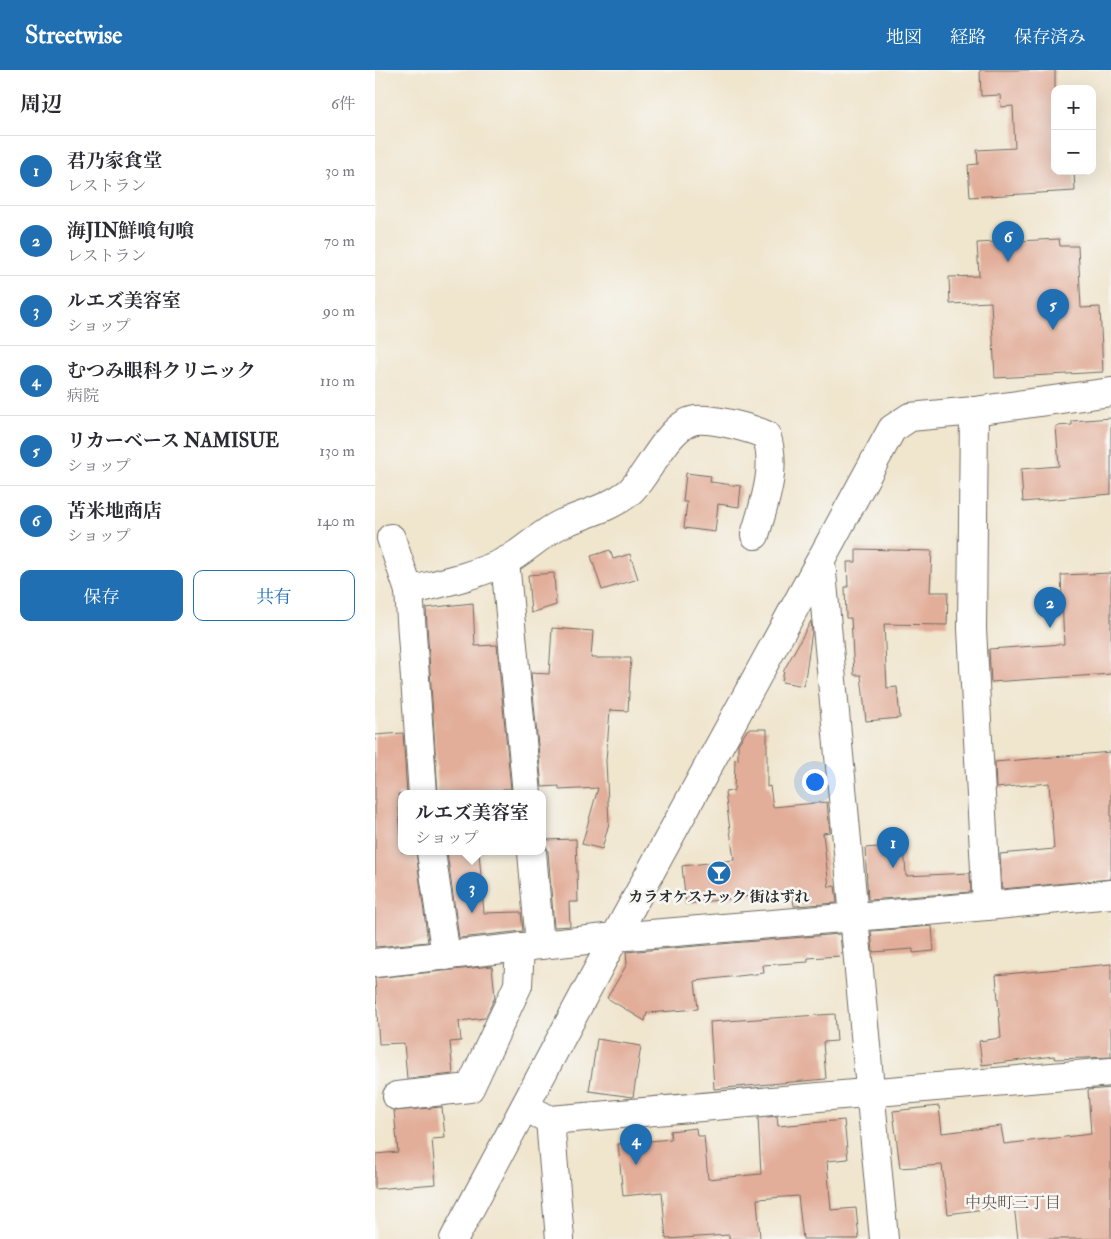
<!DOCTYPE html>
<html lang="ja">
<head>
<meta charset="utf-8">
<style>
  :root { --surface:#fff; --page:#f7f7f7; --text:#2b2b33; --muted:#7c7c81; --line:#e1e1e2; --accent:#1f6fb2 }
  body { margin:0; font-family:"IM FELL Double Pica","Noto Serif JP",serif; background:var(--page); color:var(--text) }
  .controls { position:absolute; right:15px; top:15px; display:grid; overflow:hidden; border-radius:10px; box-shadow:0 5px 20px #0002 }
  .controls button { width:45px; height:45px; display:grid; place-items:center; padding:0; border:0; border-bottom:1px solid var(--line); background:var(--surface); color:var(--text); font:25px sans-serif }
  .you { position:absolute; left:439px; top:711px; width:18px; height:18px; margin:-12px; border:4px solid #fff; border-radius:50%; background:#1a73e8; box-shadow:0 0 0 8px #1a73e833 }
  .badge { display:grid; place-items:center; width:32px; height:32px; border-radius:50%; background:var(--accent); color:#fff; font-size:16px; font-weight:700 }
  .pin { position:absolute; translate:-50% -41px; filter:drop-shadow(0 1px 2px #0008) }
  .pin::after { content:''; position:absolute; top:26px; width:18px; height:15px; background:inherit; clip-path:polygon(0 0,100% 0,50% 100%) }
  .popup { position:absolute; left:23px; top:720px; width:148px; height:65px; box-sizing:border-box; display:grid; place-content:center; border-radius:10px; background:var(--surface); filter:drop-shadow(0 1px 4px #0005); font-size:16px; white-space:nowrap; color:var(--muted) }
  .popup b { font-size:19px; color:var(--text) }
  .popup::after { content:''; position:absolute; left:50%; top:100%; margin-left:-10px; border:10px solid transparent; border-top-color:var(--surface) }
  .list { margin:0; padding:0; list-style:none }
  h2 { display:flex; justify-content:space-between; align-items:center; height:65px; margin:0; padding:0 20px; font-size:21px }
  h2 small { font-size:16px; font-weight:400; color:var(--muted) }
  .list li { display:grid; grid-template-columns:32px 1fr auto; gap:15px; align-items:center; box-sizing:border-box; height:70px; padding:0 20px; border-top:1px solid var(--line) }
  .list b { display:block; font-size:19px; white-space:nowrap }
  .list p { margin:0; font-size:16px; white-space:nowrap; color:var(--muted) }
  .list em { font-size:16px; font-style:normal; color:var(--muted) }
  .actions { display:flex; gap:10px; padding:15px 20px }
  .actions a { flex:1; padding:11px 0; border:1px solid var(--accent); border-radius:10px; text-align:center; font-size:18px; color:var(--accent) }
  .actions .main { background:var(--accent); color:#fff }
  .map { position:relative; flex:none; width:736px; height:1169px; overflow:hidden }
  header { display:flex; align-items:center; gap:30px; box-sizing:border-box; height:70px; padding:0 25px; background:var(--accent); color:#fff }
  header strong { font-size:24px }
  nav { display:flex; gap:28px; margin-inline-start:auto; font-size:18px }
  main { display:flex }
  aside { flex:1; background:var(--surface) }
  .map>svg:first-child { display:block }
</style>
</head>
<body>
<header>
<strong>Streetwise</strong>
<nav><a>地図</a><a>経路</a><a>保存済み</a></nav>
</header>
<main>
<aside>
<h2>周辺<small>6件</small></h2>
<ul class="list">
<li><span class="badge">1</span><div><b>君乃家食堂</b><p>レストラン</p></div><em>30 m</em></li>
<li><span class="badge">2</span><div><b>海JIN鮮喰旬喰</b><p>レストラン</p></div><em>70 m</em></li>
<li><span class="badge">3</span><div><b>ルエズ美容室</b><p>ショップ</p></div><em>90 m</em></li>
<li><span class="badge">4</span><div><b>むつみ眼科クリニック</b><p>病院</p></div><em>110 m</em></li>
<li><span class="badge">5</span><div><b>リカーベース NAMISUE</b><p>ショップ</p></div><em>130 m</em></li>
<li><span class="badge">6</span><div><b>苫米地商店</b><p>ショップ</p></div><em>140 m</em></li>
</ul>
<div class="actions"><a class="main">保存</a><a>共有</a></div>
</aside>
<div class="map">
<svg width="736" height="1169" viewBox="0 0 736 1169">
  <rect width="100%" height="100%" fill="#f6f6f2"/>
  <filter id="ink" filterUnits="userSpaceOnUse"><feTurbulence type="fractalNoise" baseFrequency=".02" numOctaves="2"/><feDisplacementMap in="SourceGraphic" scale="10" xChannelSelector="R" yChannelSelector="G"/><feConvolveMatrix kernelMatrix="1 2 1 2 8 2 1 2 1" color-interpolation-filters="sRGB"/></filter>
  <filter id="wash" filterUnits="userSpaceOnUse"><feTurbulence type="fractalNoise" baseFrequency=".0096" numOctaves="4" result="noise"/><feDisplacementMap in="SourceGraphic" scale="20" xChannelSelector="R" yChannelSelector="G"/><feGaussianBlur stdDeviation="1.12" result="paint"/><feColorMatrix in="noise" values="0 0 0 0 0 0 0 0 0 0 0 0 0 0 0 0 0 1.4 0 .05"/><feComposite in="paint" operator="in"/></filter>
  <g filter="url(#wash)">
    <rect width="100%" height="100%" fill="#f0e5cd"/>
    <g id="blocks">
      <!-- building -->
      <g fill="#e2ad99">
        <polygon points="605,0 680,0 680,101 699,101 700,121 595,127 593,95 603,94 602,80 640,78 638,36 626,37 625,25 606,26"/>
        <polygon points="684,169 685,176 703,176 706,238 725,237 728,302 620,308 616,232 575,234 574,207 604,206 602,173"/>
        <polygon points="736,348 736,424 648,432 646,399 684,396 681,356 697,355 697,351"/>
        <polygon points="311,403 336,406 335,412 366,416 364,437 343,434 340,462 309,458 312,432 308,432"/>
        <polygon points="481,479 557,481 555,522 573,522 572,555 509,554 512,618 522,617 525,648 491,651 486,605 479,605 476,548 471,548 470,517 473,517 472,492 481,492"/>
        <polygon points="235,480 238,489 255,484 263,509 227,520 216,486"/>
        <polygon points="179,503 181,535 156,543 153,505"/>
        <polygon points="736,503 736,604 616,612 614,579 689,574 686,505"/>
        <polygon points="98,533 100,576 122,575 136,719 128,719 128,724 63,724 51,538"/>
        <polygon points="436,551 437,561 429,616 407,612 409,600"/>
        <polygon points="177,558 218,561 216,588 256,588 253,641 235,640 231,691 234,753 227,779 207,774 223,718 184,720 184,716 167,717 156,603 174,604"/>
        <polygon points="373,659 392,659 392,717 395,716 398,737 452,732 455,762 448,763 454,817 460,816 462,833 419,836 417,821 311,834 307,796 359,790 350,722 359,721 360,689 363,690 363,674"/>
        <polygon points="28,663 32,724 23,724 27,782 41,782 53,872 0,877 0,665"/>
        <polygon points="736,682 736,809 627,819 625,784 679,779 674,713 621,718 620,692"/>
        <polygon points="201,769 203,832 194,832 195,856 179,857 173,781 169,770"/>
        <polygon points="529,775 531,806 595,803 596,822 493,830 490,778"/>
        <polygon points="72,782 104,782 109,843 146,842 148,861 84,868"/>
        <polygon points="557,856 559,881 538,883 538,879 498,882 496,861"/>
        <polygon points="465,864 467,884 465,886 433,888 433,892 388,895 389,903 320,911 323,939 272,943 270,951 232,928 252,894 251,882"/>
        <polygon points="736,894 736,987 680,989 679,986 607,995 604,971 626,968 621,905"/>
        <polygon points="117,896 120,927 110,948 84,951 86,971 75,972 78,1004 32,1009 29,973 4,974 0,908"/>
        <polygon points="460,944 462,971 448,972 451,1009 339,1019 335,952"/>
        <polygon points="222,969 266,976 258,1027 214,1021"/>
        <polygon points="736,1018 736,1169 643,1169 639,1135 573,1144 567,1095 525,1098 518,1041 564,1036 567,1063 626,1056 629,1074 716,1064 713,1020"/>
        <polygon points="67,1037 70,1068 57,1069 61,1114 0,1119 0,1084 23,1082 19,1041"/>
        <polygon points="402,1046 403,1056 469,1050 473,1089 452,1091 456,1140 481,1138 484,1169 428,1169 423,1126 382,1129 385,1169 354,1169 354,1165 291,1169 287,1122 248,1126 243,1074 296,1069 295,1061 321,1058 322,1066 329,1066 333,1109 386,1104 383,1048"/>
      </g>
    </g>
  </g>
  <g filter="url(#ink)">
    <use href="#blocks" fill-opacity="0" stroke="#706c64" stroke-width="1"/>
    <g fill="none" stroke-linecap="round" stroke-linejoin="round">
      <defs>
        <g id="minor">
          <polyline points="599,341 597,559 612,836"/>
          <polyline points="16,468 34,521 48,724"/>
          <polyline points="130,491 152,724"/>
          <polyline points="446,492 509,1169"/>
          <path d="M34,521C66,513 99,506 129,492C149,482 165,464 186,454C208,444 232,439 252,424C272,409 293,353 321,350C338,348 375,358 391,365C403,397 389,434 380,465"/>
          <polyline points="56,782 71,886"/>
          <polyline points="157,782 165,875"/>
          <polyline points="0,893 240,867 612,836 736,824"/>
          <polyline points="22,1026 95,1018 143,915 145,877"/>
          <polyline points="150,1037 175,1050 736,1002"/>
          <polyline points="175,1050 185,1169"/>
          <polyline points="79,1169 240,867 517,359 535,347 599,341 736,322"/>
        </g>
      </defs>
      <!-- minor casing -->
      <use href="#minor" stroke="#706c64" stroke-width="30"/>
      <!-- minor -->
      <use href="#minor" stroke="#fff" stroke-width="28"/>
    </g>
  </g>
  <!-- icons -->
  <defs>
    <symbol id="bar-disc" viewBox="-11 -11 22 22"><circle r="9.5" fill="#1f6fb2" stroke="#f6f6f2"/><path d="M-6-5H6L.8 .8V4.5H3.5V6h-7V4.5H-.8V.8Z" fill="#fff"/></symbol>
  </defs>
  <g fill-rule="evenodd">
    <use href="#bar-disc" x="330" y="789" width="28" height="28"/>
  </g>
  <g text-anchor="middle" stroke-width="5" stroke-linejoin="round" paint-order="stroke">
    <!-- poi labels -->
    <g font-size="15" font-weight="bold" fill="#2b2b2b" stroke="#f6f6f2">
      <text x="344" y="832">カラオケスナック 街はずれ</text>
    </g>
    <!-- neighbourhood labels -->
    <g font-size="16" fill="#6b5852" stroke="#f6f6f2">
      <text x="638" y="1138">中央町三丁目</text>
    </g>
  </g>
</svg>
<div class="controls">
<button>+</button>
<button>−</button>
</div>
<div class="you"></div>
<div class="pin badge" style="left:518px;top:798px">1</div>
<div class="pin badge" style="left:675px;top:558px">2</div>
<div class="pin badge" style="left:97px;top:843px">3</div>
<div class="popup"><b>ルエズ美容室</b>ショップ</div>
<div class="pin badge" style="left:261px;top:1095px">4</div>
<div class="pin badge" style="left:678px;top:260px">5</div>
<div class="pin badge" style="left:633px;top:192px">6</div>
</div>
</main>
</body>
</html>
